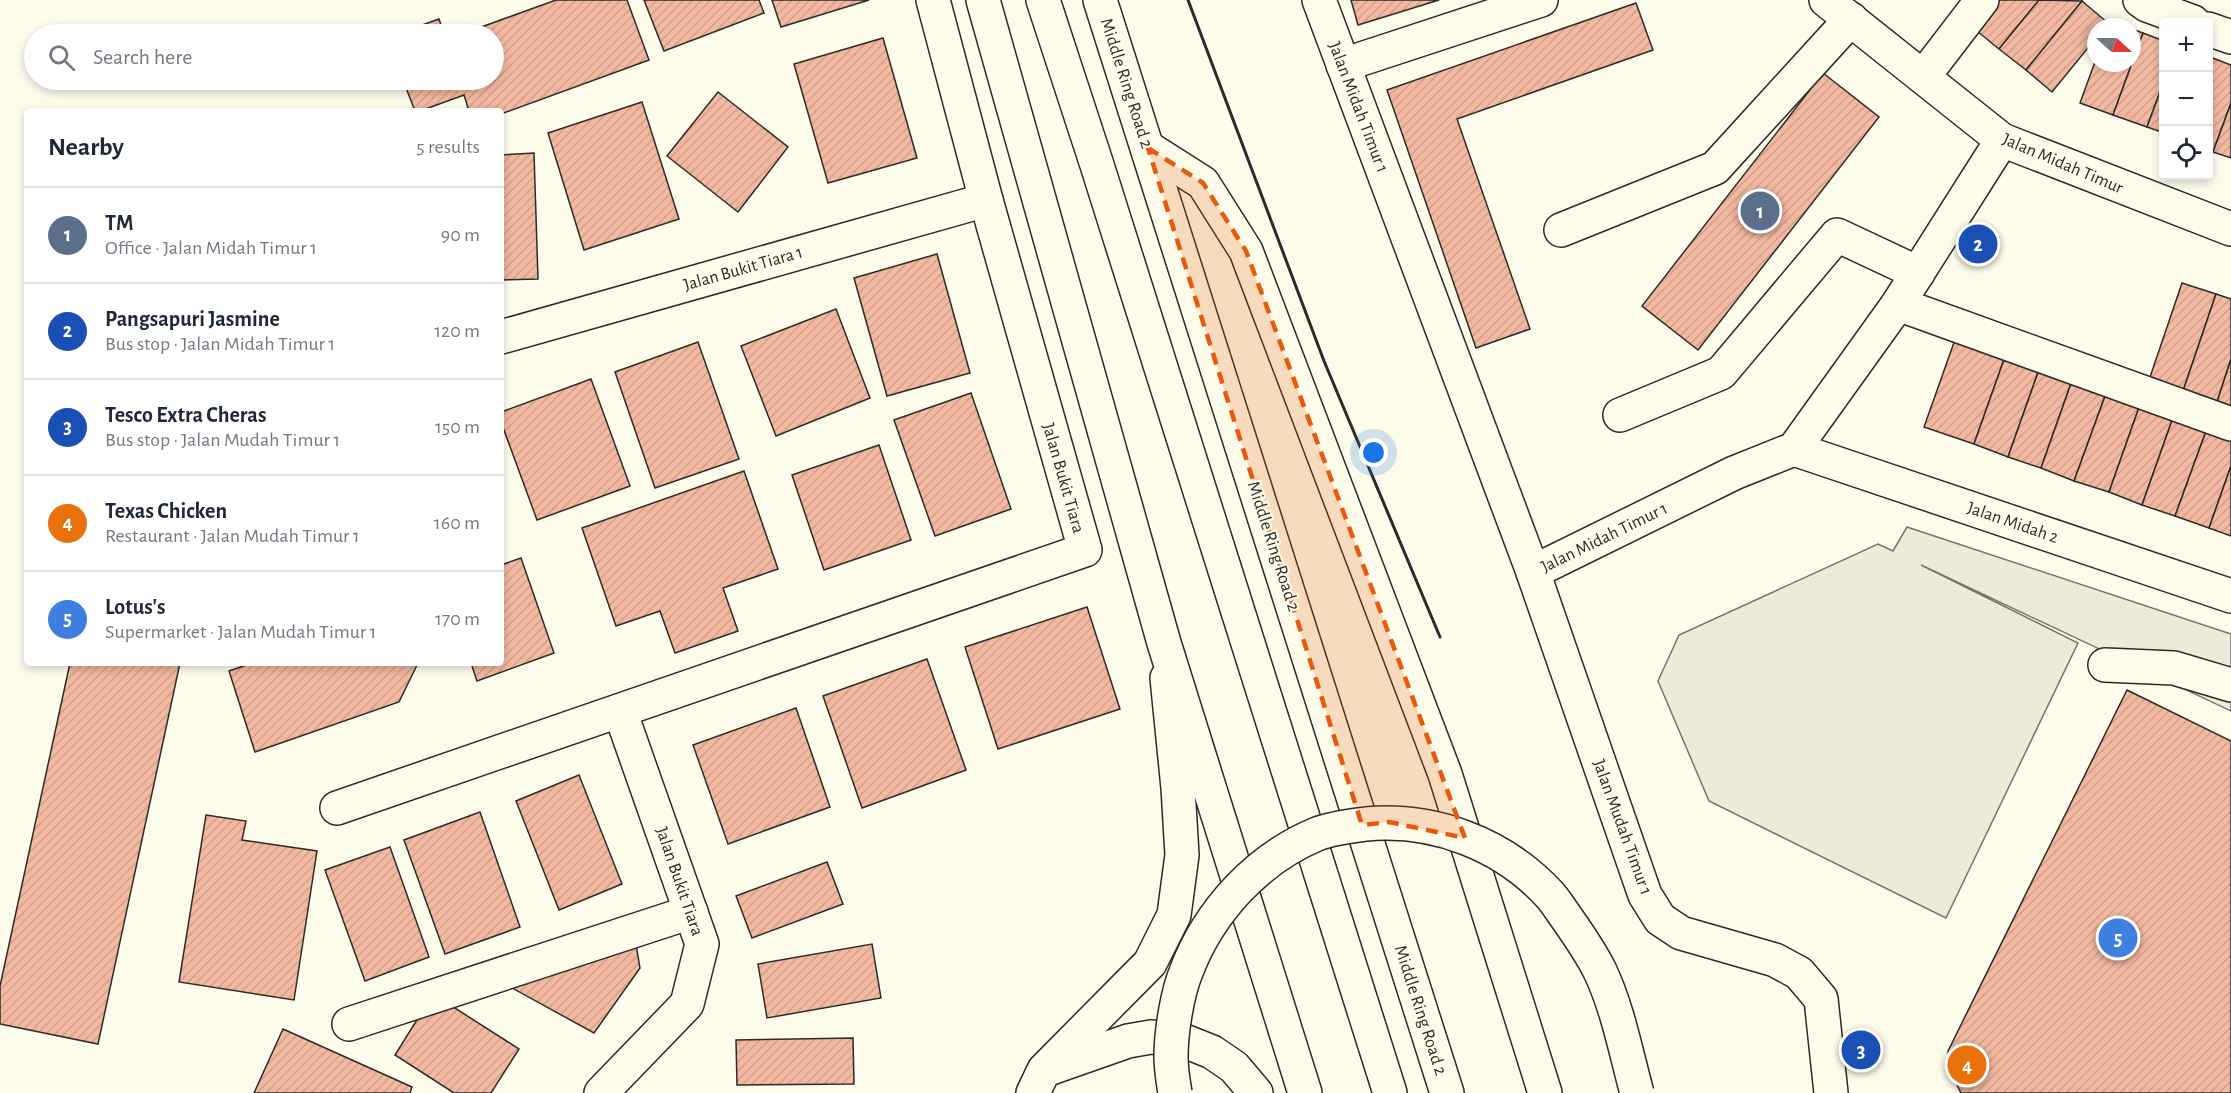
<!DOCTYPE html>
<html lang="en">
<head>
<meta charset="utf-8">
<style>
  :root { --surface:#fff; --page:#f2f2f3; --text:#1f2937; --muted:#747a83; --line:#e0e1e3; --accent:#c62828 }
  body { margin:0; font-family:"Alegreya Sans",sans-serif; background:var(--page); color:var(--text) }
  .controls { position:absolute; right:18px; top:18px; display:grid; overflow:hidden; border-radius:6px; box-shadow:0 3px 9px #0003 }
  .controls button { width:54px; height:54px; display:grid; place-items:center; padding:0; border:0; border-bottom:2px solid var(--line); background:var(--surface); color:var(--text); font:30px sans-serif }
  .compass { position:absolute; left:2087px; top:18px; width:54px; height:54px; border-radius:50%; background:var(--surface); box-shadow:0 3px 9px #0003; rotate:111deg }
  .you { position:absolute; left:1374px; top:453px; width:21px; height:21px; margin:-15px; border:4px solid #fff; border-radius:50%; background:#1a73e8; box-shadow:0 0 0 9px #1a73e833 }
  .badge { display:grid; place-items:center; width:39px; height:39px; border-radius:50%; background:var(--accent); color:#fff; font-size:20px; font-weight:700 }
  .pin { position:absolute; translate:-50% -50%; border:3px solid #fff; box-shadow:0 2px 6px #0006 }
  .list { margin:0; padding:0; list-style:none }
  h2 { display:flex; justify-content:space-between; align-items:center; height:78px; margin:0; padding:0 24px; font-size:26px }
  h2 small { font-size:20px; font-weight:400; color:var(--muted) }
  .list li { display:grid; grid-template-columns:39px 1fr auto; gap:18px; align-items:center; box-sizing:border-box; height:96px; padding:0 24px; border-top:2px solid var(--line) }
  .list b { display:block; font-size:22px; white-space:nowrap }
  .list p { margin:0; font-size:20px; white-space:nowrap; color:var(--muted) }
  .list em { font-size:20px; font-style:normal; color:var(--muted) }
  .icon { flex:none; width:33px; height:33px; fill:none; stroke:currentColor; stroke-width:2; stroke-linecap:round; stroke-linejoin:round }
  .map { position:relative; flex:none; width:2231px; height:1093px; overflow:hidden }
  .search { position:absolute; background:var(--surface); box-shadow:0 3px 9px #0003; left:24px; top:24px; width:480px; height:66px; display:flex; align-items:center; gap:15px; box-sizing:border-box; padding:0 21px; border-radius:33px; color:var(--muted); font-size:22px }
  .panel { position:absolute; background:var(--surface); box-shadow:0 3px 9px #0003; left:24px; top:108px; width:480px; height:558px; border-radius:6px }
  .map>svg:first-child { display:block }
</style>
</head>
<body>
<div class="map">
<svg width="2231" height="1093" viewBox="0 0 2231 1093">
  <defs>
    <pattern id="building-hatch" width="6" height="6" patternUnits="userSpaceOnUse" patternTransform="scale(1.5)"><rect width="6" height="6" fill="#f2b8a0"/><path d="M-1 1l2-2M0 6l6-6M5 7l2-2" fill="none" stroke="#d09e8a"/></pattern>
  </defs>
  <rect width="100%" height="100%" fill="#fdfbea"/>
  <!-- parking -->
  <polygon fill="#eceadb" stroke="#74746e" stroke-width="1.5" points="1907,527 2231,634 2231,711 1921,565 2078,643 1946,918 1709,801 1658,681 1679,635 1878,544 1893,551"/>
  <!-- building -->
  <g fill="url(#building-hatch)" stroke="#2b2b2b" stroke-width="1.5">
    <polygon points="556,0 627,0 649,60 501,114 501,111 469,111 464,95 420,111 415,111 403,80 494,80 494,34 462,34"/>
    <polygon points="644,0 759,0 764,13 664,51"/>
    <polygon points="772,0 869,0 781,27"/>
    <polygon points="1351,0 1439,0 1358,25"/>
    <polygon points="1994,0 2039,0 1999,49 1972,27"/>
    <polygon points="2039,0 2082,1 2026,70 1999,49"/>
    <polygon points="2082,1 2108,23 2105,27 2096,27 2096,38 2052,92 2026,70"/>
    <polygon points="1636,3 1653,50 1457,119 1530,329 1476,348 1387,90"/>
    <polygon points="439,19 444,34 397,34"/>
    <polygon points="2132,29 2143,33 2113,115 2080,103 2096,59 2096,63 2132,63"/>
    <polygon points="2143,33 2164,41 2164,81 2147,127 2113,115"/>
    <polygon points="883,38 917,158 828,183 794,64"/>
    <polygon points="2210,57 2231,65 2231,103 2213,152 2208,150"/>
    <polygon points="1823,73 1879,117 1698,350 1642,306"/>
    <polygon points="2164,81 2164,133 2147,127"/>
    <polygon points="718,92 788,147 738,212 667,156"/>
    <polygon points="642,102 679,219 584,250 548,133"/>
    <polygon points="2231,103 2231,158 2213,152"/>
    <polygon points="534,153 538,279 501,280 501,155"/>
    <polygon points="937,254 970,373 887,396 854,278"/>
    <polygon points="2182,283 2216,294 2183,391 2149,380"/>
    <polygon points="2216,294 2231,299 2231,359 2217,402 2183,391"/>
    <polygon points="836,309 870,398 776,436 741,346"/>
    <polygon points="1957,334 2007,351 1974,444 1924,427"/>
    <polygon points="698,342 739,459 655,488 615,372"/>
    <polygon points="2007,351 2041,364 2008,457 1974,444"/>
    <polygon points="2231,359 2231,407 2217,402"/>
    <polygon points="2041,364 2074,375 2041,468 2008,457"/>
    <polygon points="2074,375 2108,388 2074,481 2041,468"/>
    <polygon points="591,379 630,486 537,520 501,422 501,412"/>
    <polygon points="2108,388 2142,399 2109,492 2074,481"/>
    <polygon points="971,393 1011,509 935,536 894,420"/>
    <polygon points="2142,399 2175,412 2142,505 2109,492"/>
    <polygon points="2175,412 2209,423 2175,516 2142,505"/>
    <polygon points="2209,423 2231,431 2231,466 2209,528 2175,516"/>
    <polygon points="879,445 911,540 824,570 792,475"/>
    <polygon points="2231,466 2231,536 2209,528"/>
    <polygon points="744,471 778,569 723,588 738,631 675,653 660,611 616,626 582,528"/>
    <polygon points="521,558 554,653 477,681 471,663 501,663 501,565"/>
    <polygon points="1087,607 1120,709 998,749 965,647"/>
    <polygon points="927,659 966,770 862,808 823,696"/>
    <polygon points="70,663 180,663 98,1044 0,1024 0,986"/>
    <polygon points="252,663 418,663 399,702 255,752 229,671"/>
    <polygon points="2127,690 2231,741 2231,1093 1961,1093 1952,1075 1948,1051"/>
    <polygon points="796,708 830,807 728,844 693,745"/>
    <polygon points="579,775 622,884 559,910 516,801"/>
    <polygon points="480,812 520,927 445,954 404,840"/>
    <polygon points="206,815 246,821 242,840 317,851 294,1000 179,982"/>
    <polygon points="390,847 429,957 365,981 325,870"/>
    <polygon points="827,862 843,904 752,938 736,896"/>
    <polygon points="635,939 640,968 594,1033 503,983"/>
    <polygon points="872,944 881,998 767,1018 758,964"/>
    <polygon points="433,994 519,1049 491,1093 454,1093 395,1055"/>
    <polygon points="283,1029 412,1087 410,1093 254,1093"/>
    <polygon points="853,1038 854,1084 737,1085 736,1040"/>
  </g>
  <g fill="none" stroke-linecap="round" stroke-linejoin="round">
    <defs>
      <g id="minor">
        <polyline points="1319,0 1533,572 1645,895 1660,919 1681,933 1775,960 1799,973 1821,999 1831,1093"/>
        <polyline points="1826,0 2002,140 2231,229"/>
        <polyline points="2140,0 2147,5 2193,22"/>
        <polyline points="2208,29 2231,37"/>
        <polyline points="1343,65 1541,0"/>
        <polyline points="1923,77 1982,0"/>
        <polyline points="1561,230 1715,168 1851,19"/>
        <polyline points="1898,304 2231,424"/>
        <polyline points="501,337 986,200"/>
        <polyline points="1620,415 1721,373 1837,235 1918,273"/>
        <polyline points="1794,449 2231,596"/>
        <polyline points="1533,572 1734,473 1794,449 1898,304 2002,140"/>
        <polyline points="2105,665 2174,668 2231,685"/>
        <polyline points="337,808 1085,550 986,200 933,0"/>
        <polyline points="349,1024 691,912"/>
        <polyline points="1051,1068 1128,1041 1151,1037 1182,1040 1212,1052 1234,1067 1256,1093"/>
        <polyline points="601,1093 687,1004 702,944 620,711"/>
        <polyline points="1033,1093 1044,1070 1150,963 1174,915 1182,855 1178,788 1167,678"/>
      </g>
      <g id="highway">
        <polyline points="983,0 1164,643 1305,1093"/>
        <polyline points="1043,0 1097,165 1390,1093"/>
        <polyline points="1100,0 1447,1093"/>
        <polyline points="1148,148 1203,183 1246,251 1445,774 1545,1093"/>
      </g>
    </defs>
    <!-- minor casing -->
    <use href="#minor" stroke="#2b2b2b" stroke-width="36"/>
    <!-- highway casing -->
    <use href="#highway" stroke="#2b2b2b" stroke-width="36"/>
    <!-- minor -->
    <use href="#minor" stroke="#fdfbea" stroke-width="33"/>
    <!-- highway -->
    <use href="#highway" stroke="#fdfbea" stroke-width="33"/>
    <defs>
      <path id="highway-bridge" d="M1175,1093C1173,1081 1171,1069 1171,1057C1171,1033 1177,994 1186,972C1209,911 1257,859 1317,834C1332,828 1350,826 1366,824C1435,818 1503,844 1550,895C1556,902 1561,910 1566,917C1578,934 1591,953 1600,971C1618,1009 1626,1053 1637,1093"/>
    </defs>
    <!-- highway-bridge casing -->
    <use href="#highway-bridge" stroke="#2b2b2b" stroke-width="36" stroke-linecap="butt"/>
    <!-- highway-bridge -->
    <use href="#highway-bridge" stroke="#fdfbea" stroke-width="33"/>
    <!-- wall -->
    <polyline stroke="#2b2b2b" stroke-width="3" points="1188,0 1324,361 1440,637"/>
  </g>
  <!-- marked area -->
  <path fill="#e8590c" fill-opacity="0.2" stroke="#e8590c" stroke-width="4.5" stroke-dasharray="12 8" stroke-linejoin="round" d="M1148,148L1203,183L1246,251L1465,838L1389,822L1362,825Z"/>
  <g text-anchor="middle" stroke-width="4.5" stroke-linejoin="round" paint-order="stroke">
    <!-- street labels -->
    <g font-size="18" fill="#2b2b2b" stroke="#fdfbea">
      <text transform="translate(1127 83) rotate(72)" y="6">Middle Ring Road 2</text>
      <text transform="translate(1359 107) rotate(69)" y="6">Jalan Midah Timur 1</text>
      <text transform="translate(2063 163) rotate(23)" y="6">Jalan Midah Timur</text>
      <text transform="translate(743 268) rotate(-16)" y="6">Jalan Bukit Tiara 1</text>
      <text transform="translate(1064 478) rotate(74)" y="6">Jalan Bukit Tiara</text>
      <text transform="translate(2013 522) rotate(19)" y="6">Jalan Midah 2</text>
      <text transform="translate(1604 537) rotate(-26)" y="6">Jalan Midah Timur 1</text>
      <text transform="translate(1274 546) rotate(72)" y="6">Middle Ring Road 2</text>
      <text transform="translate(1623 827) rotate(70)" y="6">Jalan Mudah Timur 1</text>
      <text transform="translate(680 881) rotate(71)" y="6">Jalan Bukit Tiara</text>
      <text transform="translate(1421 1010) rotate(72)" y="6">Middle Ring Road 2</text>
    </g>
  </g>
</svg>
<div class="controls">
<button>+</button>
<button>−</button>
<button><svg class="icon" aria-label="locate" viewBox="0 0 24 24"><circle cx="12" cy="12" r="6"/><path d="M12 2v4M12 18v4M2 12h4M18 12h4"/></svg></button>
</div>
<svg class="compass" viewBox="-18 -18 36 36"><path d="M0-13l5 13h-10z" fill="#e53935"/><path d="M0 13l5-13h-10z" fill="#747a83"/></svg>
<div class="you"></div>
<div class="pin badge" style="left:1760px;top:211px;background:#5c6f8a">1</div>
<div class="pin badge" style="left:1978px;top:244px;background:#1a4fb4">2</div>
<div class="pin badge" style="left:1861px;top:1050px;background:#1a4fb4">3</div>
<div class="pin badge" style="left:1967px;top:1065px;background:#e8710a">4</div>
<div class="pin badge" style="left:2118px;top:938px;background:#3f7fe0">5</div>
<div class="search"><svg class="icon" aria-label="search" viewBox="0 0 24 24"><circle cx="10" cy="10" r="6"/><path d="M15 15l6 6"/></svg>Search here</div>
<section class="panel">
<h2>Nearby<small>5 results</small></h2>
<ul class="list">
<li><span class="badge" style="background:#5c6f8a">1</span><div><b>TM</b><p>Office · Jalan Midah Timur 1</p></div><em>90 m</em></li>
<li><span class="badge" style="background:#1a4fb4">2</span><div><b>Pangsapuri Jasmine</b><p>Bus stop · Jalan Midah Timur 1</p></div><em>120 m</em></li>
<li><span class="badge" style="background:#1a4fb4">3</span><div><b>Tesco Extra Cheras</b><p>Bus stop · Jalan Mudah Timur 1</p></div><em>150 m</em></li>
<li><span class="badge" style="background:#e8710a">4</span><div><b>Texas Chicken</b><p>Restaurant · Jalan Mudah Timur 1</p></div><em>160 m</em></li>
<li><span class="badge" style="background:#3f7fe0">5</span><div><b>Lotus's</b><p>Supermarket · Jalan Mudah Timur 1</p></div><em>170 m</em></li>
</ul>
</section>
</div>
</body>
</html>
